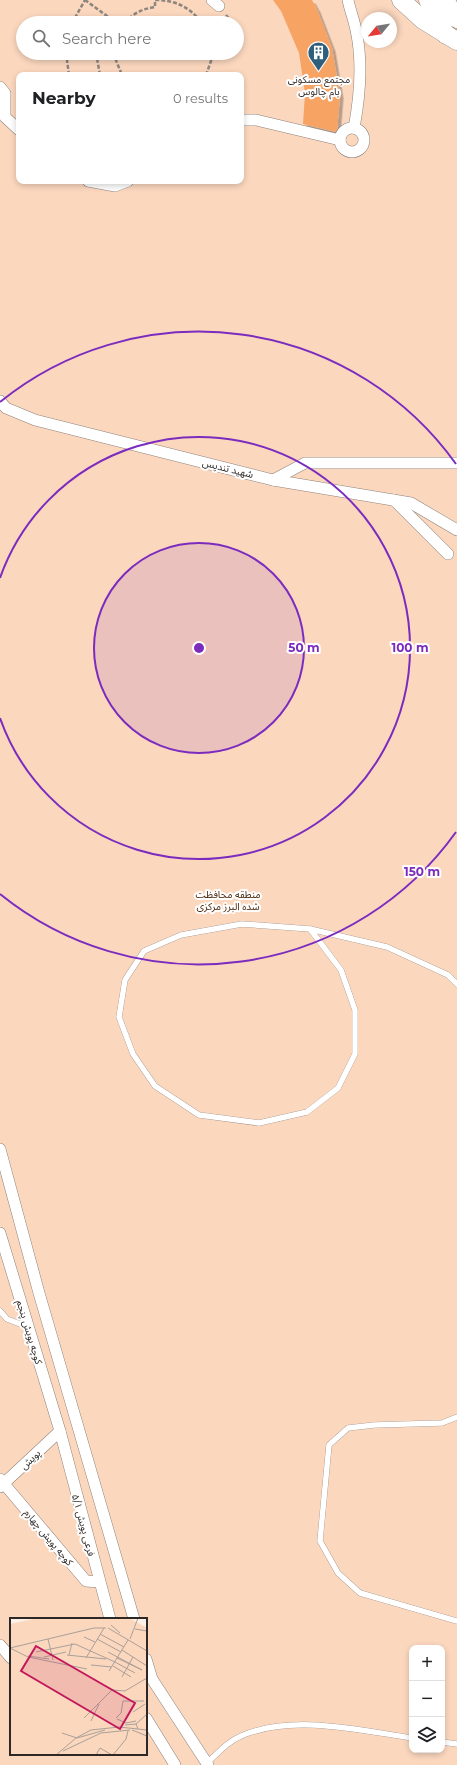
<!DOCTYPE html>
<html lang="en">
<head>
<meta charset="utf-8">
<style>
  :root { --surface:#fff; --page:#f6f6f6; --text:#202124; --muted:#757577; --line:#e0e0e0 }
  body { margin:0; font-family:Montserrat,"Noto Sans Arabic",sans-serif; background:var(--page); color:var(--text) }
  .controls { position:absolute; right:12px; bottom:12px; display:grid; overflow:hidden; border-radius:8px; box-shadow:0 2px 6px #0003 }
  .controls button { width:36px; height:36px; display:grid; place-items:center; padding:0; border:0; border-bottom:1px solid var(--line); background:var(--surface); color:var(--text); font:20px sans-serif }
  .compass { position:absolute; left:361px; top:12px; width:36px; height:36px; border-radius:50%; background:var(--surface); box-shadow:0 2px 6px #0003; rotate:240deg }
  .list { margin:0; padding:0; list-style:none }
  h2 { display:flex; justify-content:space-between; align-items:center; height:52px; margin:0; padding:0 16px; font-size:17px }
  h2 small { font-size:13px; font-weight:400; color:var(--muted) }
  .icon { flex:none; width:22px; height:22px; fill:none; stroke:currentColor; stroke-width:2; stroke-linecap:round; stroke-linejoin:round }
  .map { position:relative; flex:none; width:457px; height:1765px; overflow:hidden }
  .search { position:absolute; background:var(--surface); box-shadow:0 2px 6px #0003; left:16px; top:16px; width:228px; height:44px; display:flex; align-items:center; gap:10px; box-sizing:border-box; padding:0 14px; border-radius:22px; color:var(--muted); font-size:15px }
  .panel { position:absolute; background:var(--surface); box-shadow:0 2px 6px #0003; left:16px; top:72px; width:228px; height:112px; border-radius:8px }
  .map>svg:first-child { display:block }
</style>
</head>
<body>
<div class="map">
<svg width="457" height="1765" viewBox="0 0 457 1765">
  <defs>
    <filter id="shadow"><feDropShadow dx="3.5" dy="3.5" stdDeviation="0" flood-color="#0004"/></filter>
  </defs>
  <rect width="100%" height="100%" fill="#fdf0e6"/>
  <!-- green -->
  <path fill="#fbd7be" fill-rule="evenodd" d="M0,0H457V1765H0ZM367,18H391V42H367ZM23,23H237V53H23ZM19,75H241V181H19ZM11,1619H146V1754H11ZM412,1648H442V1750H412Z"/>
  <!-- building -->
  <polygon fill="#f6a363" filter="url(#shadow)" points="273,0 312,0 317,9 332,48 340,95 337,132 303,124 305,93 299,53 281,11"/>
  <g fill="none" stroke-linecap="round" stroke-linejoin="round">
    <defs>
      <g id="service">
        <polyline points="310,929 341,970 355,1010 355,1054 338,1088 307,1112 259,1123 199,1115 155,1086 133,1054 119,1017 125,980 144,951 181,935 242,924 310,929 387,947 448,975 457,984"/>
        <polyline points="0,1311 7,1319 28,1327"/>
        <polyline points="457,1417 442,1423 374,1425 348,1428 329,1445 320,1541 338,1573 360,1593 457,1621"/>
        <polyline points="442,1742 457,1744"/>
        <path d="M207,1763C218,1753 227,1742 241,1736C292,1714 358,1730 412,1738"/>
      </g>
      <g id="minor">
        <polyline points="212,0 219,6"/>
        <path d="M348,0C350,10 354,20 356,30C363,62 360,96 354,128"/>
        <polyline points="0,87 5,93 5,117 19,130"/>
        <polyline points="241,120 256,120 340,140"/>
        <circle cx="352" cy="140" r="12"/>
        <polyline points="88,181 115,186 128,181"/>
        <polyline points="0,401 6,408 35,420 273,480 411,503 457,530"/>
        <polyline points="273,480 305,463 457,463"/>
        <polyline points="394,500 448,554"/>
        <polyline points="0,1149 39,1293 134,1619"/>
        <polyline points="0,1233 60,1431 110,1619"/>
        <polyline points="0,1479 86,1581 99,1582"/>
        <polyline points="0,1487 60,1431"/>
        <polyline points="0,1645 11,1658"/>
        <polyline points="146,1659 152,1679 208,1765"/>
        <polyline points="146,1718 175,1765"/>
      </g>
      <g id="trunk">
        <polyline points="401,0 423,20 457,41"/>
        <polyline points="428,0 446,35"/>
        <polyline points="445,0 457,19"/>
      </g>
    </defs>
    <!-- service casing -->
    <use href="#service" stroke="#8e827a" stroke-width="6"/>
    <!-- minor casing -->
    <use href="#minor" stroke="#8e827a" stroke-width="12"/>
    <!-- trunk casing -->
    <use href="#trunk" stroke="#8e827a" stroke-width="19"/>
    <!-- path -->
    <g stroke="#8d857e" stroke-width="2.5" stroke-dasharray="4 2" stroke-linecap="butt">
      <polyline points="85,0 107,16 103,23"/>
      <polyline points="72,23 85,0"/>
      <path d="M125,23C133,13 142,9 155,7V0C175,0 190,7 202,23"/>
      <polyline points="219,23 229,19 226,15"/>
      <polyline points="66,53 69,75"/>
      <polyline points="96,53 100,75"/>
      <polyline points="115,53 115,58 122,75"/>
      <polyline points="206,75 211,61 211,53"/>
    </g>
    <!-- service -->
    <use href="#service" stroke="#fff" stroke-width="5.5"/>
    <!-- minor -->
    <use href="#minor" stroke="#fff" stroke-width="11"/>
    <!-- trunk -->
    <use href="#trunk" stroke="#fff" stroke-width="18"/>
  </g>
  <!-- distance rings -->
  <circle cx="199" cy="648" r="105" fill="#7b2cbf" fill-opacity=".12"/>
  <g fill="none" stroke="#7b2cbf" stroke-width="2">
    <circle cx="199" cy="648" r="105"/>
    <path d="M0 578A211 211 0 1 1 0 718"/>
    <path d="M456 832A316 316 0 0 1 0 894M0 402A316 316 0 0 1 456 464"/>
  </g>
  <!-- icons -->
  <defs>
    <symbol id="building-pin" viewBox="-11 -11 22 30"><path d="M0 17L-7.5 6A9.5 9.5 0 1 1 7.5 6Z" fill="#2d5f7c" stroke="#fff"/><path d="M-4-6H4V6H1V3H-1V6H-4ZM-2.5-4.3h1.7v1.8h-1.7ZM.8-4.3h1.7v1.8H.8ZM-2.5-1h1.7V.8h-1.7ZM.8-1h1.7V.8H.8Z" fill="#fff"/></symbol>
  </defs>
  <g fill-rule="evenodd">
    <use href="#building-pin" x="306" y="40" width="25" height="34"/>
  </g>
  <g text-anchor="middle" stroke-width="4" stroke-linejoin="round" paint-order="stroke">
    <!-- poi labels -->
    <g font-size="10" fill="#2d2825" stroke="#fff">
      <text x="319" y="83">مجتمع مسکونی<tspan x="319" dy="12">بام چالوس</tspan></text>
    </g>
    <!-- street labels -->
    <g font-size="10" fill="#2d2825" stroke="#fff">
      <text transform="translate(228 468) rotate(14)" y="4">شهید تندیس</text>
      <text transform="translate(30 1332) rotate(73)" y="4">کوچه پویش پنجم</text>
      <text transform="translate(30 1459) rotate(-43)" y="4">پویش</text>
      <text transform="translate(84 1525) rotate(75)" y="4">فرعی پویش ۵/۱</text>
      <text transform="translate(49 1537) rotate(50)" y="4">کوچه پویش چهارم</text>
    </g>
    <!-- park labels -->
    <g font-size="10" fill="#48270c" stroke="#fff">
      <text x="228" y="898">منطقه محافظت<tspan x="228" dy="12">شده البرز مرکزی</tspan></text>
    </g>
  </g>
  <!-- overview -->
  <g transform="translate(10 1618)">
    <rect width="137" height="137" fill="#fdf0e6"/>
    <path d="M28,0H119L137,10V137H0V6Z" fill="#fbd7be"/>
    <path fill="none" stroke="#aaa099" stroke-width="1" d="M101,7L110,15M98,10L137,33M125,11L137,13M90,16L114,29M74,19L85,24M38,21L43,42M87,21L111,34M120,21L128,0M0,30L18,39L77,51M0,30L84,10H96M112,32L137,48M26,34L65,26L105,44M98,34L132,52L107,40M57,37L96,41M59,37L62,25M18,38L39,41M34,39L56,34M76,40L94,10M105,44L125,55M81,47L102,49M103,48L121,59M99,53L118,22M112,59L123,39M123,94L135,86M74,100L102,72L115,73L137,60M106,100L111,95L113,83H134M107,101L116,105L126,103M81,103L89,86M126,106L137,96M115,107L126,106L128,111M122,112L137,118M52,115L67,120L95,112M53,133L91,115L120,112M46,137L66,120L81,112L109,109L137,112M86,137L90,130L102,137M103,137L116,121L118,113"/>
    <path fill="#c2185b" fill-opacity="0.15" stroke="#c2185b" stroke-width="2" d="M26,28L125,85L110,111L11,53Z"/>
    <rect width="137" height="137" fill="none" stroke="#2d2825" stroke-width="2"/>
  </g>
  <circle cx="199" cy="648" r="6" fill="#7b2cbf" stroke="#fff" stroke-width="2"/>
  <g font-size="12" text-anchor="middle" font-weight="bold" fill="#7b2cbf" stroke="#fff" stroke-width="4" stroke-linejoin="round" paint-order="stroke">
    <text x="304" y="652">50 m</text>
    <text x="410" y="652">100 m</text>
    <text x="422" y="876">150 m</text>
  </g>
</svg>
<div class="controls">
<button>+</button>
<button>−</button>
<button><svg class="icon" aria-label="layers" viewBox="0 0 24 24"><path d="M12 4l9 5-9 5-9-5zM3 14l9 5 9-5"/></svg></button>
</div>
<svg class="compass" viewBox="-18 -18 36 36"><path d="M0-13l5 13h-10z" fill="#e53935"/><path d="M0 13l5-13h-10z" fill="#757577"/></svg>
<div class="search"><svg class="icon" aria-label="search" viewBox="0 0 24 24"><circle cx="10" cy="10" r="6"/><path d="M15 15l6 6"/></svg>Search here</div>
<section class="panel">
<h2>Nearby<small>0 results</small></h2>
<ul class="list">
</ul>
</section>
</div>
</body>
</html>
